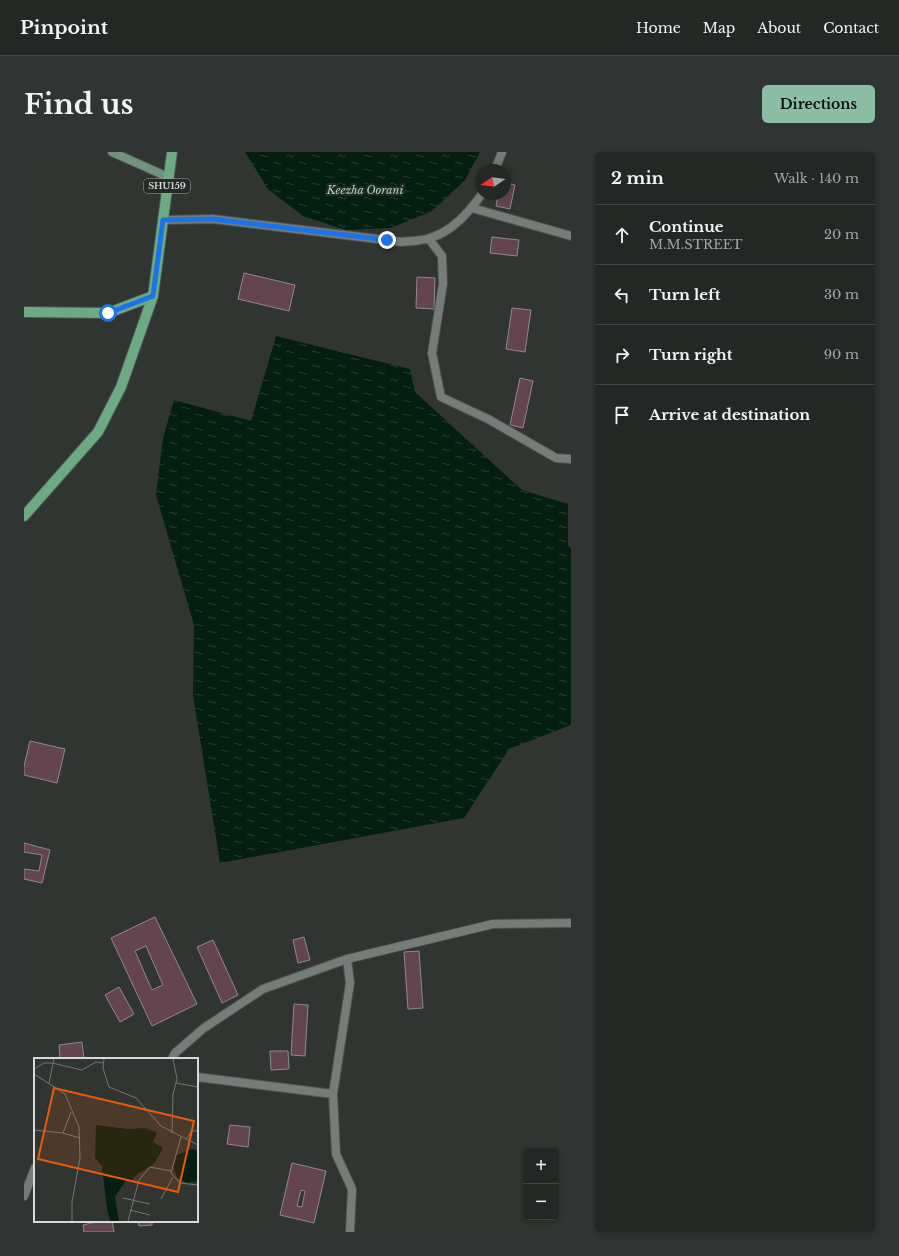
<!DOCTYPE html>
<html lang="en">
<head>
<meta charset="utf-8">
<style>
  :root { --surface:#242825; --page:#303432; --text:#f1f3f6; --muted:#a3a6a7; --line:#414442; --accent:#8abfa5 }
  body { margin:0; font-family:"Libre Baskerville",serif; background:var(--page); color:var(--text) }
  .controls { position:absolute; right:12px; bottom:12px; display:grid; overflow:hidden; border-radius:6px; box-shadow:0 2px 6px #0003 }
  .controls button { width:36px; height:36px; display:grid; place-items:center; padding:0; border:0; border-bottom:1px solid var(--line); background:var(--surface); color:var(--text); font:20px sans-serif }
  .compass { position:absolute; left:451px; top:12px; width:36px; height:36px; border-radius:50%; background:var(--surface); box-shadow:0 2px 6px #0003; rotate:257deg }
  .stop { position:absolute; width:12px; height:12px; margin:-9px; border:3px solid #1a73e8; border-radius:50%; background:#fff }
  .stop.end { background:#1a73e8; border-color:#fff; box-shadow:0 1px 4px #0008 }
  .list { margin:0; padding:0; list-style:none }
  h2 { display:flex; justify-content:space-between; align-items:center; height:52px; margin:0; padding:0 16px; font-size:17px }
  h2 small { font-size:13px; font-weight:400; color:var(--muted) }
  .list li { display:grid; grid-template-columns:26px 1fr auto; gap:12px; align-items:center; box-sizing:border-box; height:60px; padding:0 16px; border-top:1px solid var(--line) }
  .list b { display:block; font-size:15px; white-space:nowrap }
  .list p { margin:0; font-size:13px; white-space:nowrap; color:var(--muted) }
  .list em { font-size:13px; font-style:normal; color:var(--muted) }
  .icon { flex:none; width:22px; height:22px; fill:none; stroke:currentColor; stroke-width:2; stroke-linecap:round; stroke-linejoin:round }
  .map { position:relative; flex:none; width:547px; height:1080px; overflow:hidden; border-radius:6px }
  header { display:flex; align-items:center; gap:24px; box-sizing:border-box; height:56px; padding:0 20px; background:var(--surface); border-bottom:1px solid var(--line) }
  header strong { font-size:19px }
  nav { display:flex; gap:22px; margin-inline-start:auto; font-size:14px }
  .intro { display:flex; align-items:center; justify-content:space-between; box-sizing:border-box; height:96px; padding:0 24px }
  h1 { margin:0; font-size:28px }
  .button { padding:10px 18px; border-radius:6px; background:var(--accent); color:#111; font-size:14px; font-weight:700 }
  main { display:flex; gap:24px; padding:0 24px }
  aside { flex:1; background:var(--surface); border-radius:6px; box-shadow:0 2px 6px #0003 }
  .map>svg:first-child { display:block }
</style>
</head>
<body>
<header>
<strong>Pinpoint</strong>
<nav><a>Home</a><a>Map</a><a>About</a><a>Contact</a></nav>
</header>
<div class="intro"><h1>Find us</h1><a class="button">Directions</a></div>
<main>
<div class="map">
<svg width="547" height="1080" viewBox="0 0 547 1080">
  <defs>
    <pattern id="water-ripples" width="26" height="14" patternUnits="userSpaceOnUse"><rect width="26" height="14" fill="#041f0f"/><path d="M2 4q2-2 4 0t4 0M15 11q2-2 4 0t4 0" fill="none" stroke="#283f31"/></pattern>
  </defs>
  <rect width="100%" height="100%" fill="#303531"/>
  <!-- water -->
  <g fill="url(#water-ripples)">
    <polygon points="221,0 456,0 441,28 408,59 367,76 322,78 279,64 244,37"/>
    <polygon points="252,184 386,217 391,240 498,338 544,352 544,394 547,396 547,573 485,597 440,666 196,711 169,543 170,473 132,343 139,286 150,248 227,269"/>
  </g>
  <!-- building -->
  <g fill="#63444f" stroke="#91898c" fill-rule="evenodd">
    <polygon points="481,31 491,33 486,57 472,54 474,42 481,42"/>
    <polygon points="468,85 495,88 493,104 466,101"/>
    <polygon points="220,121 271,133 265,159 214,147"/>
    <polygon points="393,125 411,126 410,157 392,156"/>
    <polygon points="488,156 507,158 501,200 482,197"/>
    <polygon points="496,226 509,229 499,276 486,273"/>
    <polygon points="6,589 41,597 33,631 0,623 0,614"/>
    <polygon points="0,691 26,698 18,731 0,727 0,717 15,719 18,703 0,700"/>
    <path d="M131,765L173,852L128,874L87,786ZM122,794L139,833L128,838L111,799Z"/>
    <polygon points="280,785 286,808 274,811 269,788"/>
    <polygon points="189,788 214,843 198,851 173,795"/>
    <polygon points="395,799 399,856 384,857 380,800"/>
    <polygon points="95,835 110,862 96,870 81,843"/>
    <polygon points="270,852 284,853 281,904 267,903"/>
    <polygon points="58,890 60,907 36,907 35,893"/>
    <polygon points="246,899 264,899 265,917 247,918"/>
    <polygon points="206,973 226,975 224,995 203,992"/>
    <path d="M268,1011L302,1019L290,1071L256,1063ZM277,1038L281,1039L278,1055L273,1054Z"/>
    <polygon points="75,1069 88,1069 90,1080 60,1080 59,1073"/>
    <polygon points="114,1069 128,1069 128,1073 115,1074"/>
  </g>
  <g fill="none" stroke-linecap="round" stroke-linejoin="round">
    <defs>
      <g id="minor">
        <polyline points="448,56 547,84"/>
        <polyline points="405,87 418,104 419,132 408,201 417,245 464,267 532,306 547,307"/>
        <polyline points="323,807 326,831 309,942 312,1002 328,1037 326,1080"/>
        <polyline points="148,907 151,901 180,876 239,837 323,807 469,772 547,771"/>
        <polyline points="173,925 309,942"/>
        <polyline points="0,1044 11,1016"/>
      </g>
      <g id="tertiary">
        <polyline points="471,18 478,0"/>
        <path d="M139,68L189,67L378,90C387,89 397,89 406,86C429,79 444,61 458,42"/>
      </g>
      <polyline id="secondary" points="88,0 144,25"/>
      <g id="primary">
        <polyline points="0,160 84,161 129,144"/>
        <polyline points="0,364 74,280 97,235 129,144 148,0"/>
      </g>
    </defs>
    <!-- minor casing -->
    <use href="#minor" stroke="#4d524e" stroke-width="10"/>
    <!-- tertiary casing -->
    <use href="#tertiary" stroke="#4d524e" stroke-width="10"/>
    <!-- secondary casing -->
    <use href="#secondary" stroke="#4d524e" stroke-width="10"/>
    <!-- primary casing -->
    <use href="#primary" stroke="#4d524e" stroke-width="12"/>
    <!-- minor -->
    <use href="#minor" stroke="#767c78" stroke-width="8"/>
    <!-- tertiary -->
    <use href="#tertiary" stroke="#767c78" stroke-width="8"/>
    <!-- secondary -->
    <use href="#secondary" stroke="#71937e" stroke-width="8"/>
    <!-- primary -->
    <use href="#primary" stroke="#6caa84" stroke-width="10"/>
  </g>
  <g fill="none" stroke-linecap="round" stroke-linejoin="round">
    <!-- route -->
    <polyline stroke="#1a73e8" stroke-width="5" points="84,161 129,144 139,68 189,67 363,88"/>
  </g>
  <g text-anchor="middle" stroke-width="4" stroke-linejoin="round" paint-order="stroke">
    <!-- shield labels -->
    <rect fill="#262b27" stroke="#a2a6a3" stroke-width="1" x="120" y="27" width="46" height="14" rx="3"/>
    <g font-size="9" font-weight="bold" fill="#d7dad8">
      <text x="143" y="37">SHU159</text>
    </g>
    <!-- water labels -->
    <g font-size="11" font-style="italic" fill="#a5dcb7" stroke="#262b27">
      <text x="341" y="42">Keezha Oorani</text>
    </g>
  </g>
  <!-- overview -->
  <g transform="translate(10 906)">
    <rect width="164" height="164" fill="#303531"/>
    <path d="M62,67L94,71L112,70L123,75L119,84L129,90L120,106L102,117L98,123L93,121L86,131L81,139L85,163H76L73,151L68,108L61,100ZM158,91L164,93V123L153,125L143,119L139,108L143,97Z" fill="#041f0f"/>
    <path fill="none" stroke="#737774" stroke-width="1" d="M70,1L69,10L75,29L102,40L127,68L164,87M0,11L10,5H18L48,12L62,4L69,5M0,16L31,36L45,69L46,100L38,144V163M15,25L20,1M142,25L164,29M0,72L29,75L46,80M29,75L37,54M138,75L139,36L143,21L139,1M147,79L137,115L146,125L164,127M152,81L158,73H164M89,140L116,146M127,141L139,119M96,152L116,157M94,163L105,122L116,109L137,113"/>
    <path fill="#e8590c" fill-opacity="0.15" stroke="#e8590c" stroke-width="2" d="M20,30L160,63L144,134L4,101Z"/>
    <rect width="164" height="164" fill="none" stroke="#d7dad8" stroke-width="2"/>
  </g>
</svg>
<div class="controls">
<button>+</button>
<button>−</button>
</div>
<svg class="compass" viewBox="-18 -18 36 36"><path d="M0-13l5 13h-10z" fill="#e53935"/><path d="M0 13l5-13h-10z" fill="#a3a6a7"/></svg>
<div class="stop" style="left:84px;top:161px"></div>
<div class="stop end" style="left:363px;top:88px"></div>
</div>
<aside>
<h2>2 min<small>Walk · 140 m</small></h2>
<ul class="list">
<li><svg class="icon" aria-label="ahead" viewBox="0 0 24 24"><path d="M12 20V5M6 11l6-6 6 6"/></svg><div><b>Continue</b><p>M.M.STREET</p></div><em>20 m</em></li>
<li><svg class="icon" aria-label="left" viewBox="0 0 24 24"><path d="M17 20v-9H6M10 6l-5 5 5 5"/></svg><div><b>Turn left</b></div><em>30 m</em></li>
<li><svg class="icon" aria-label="right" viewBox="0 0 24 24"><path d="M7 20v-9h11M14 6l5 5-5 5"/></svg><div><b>Turn right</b></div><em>90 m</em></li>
<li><svg class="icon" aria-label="arrive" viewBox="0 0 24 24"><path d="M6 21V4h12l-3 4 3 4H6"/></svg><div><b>Arrive at destination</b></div></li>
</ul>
</aside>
</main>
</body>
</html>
